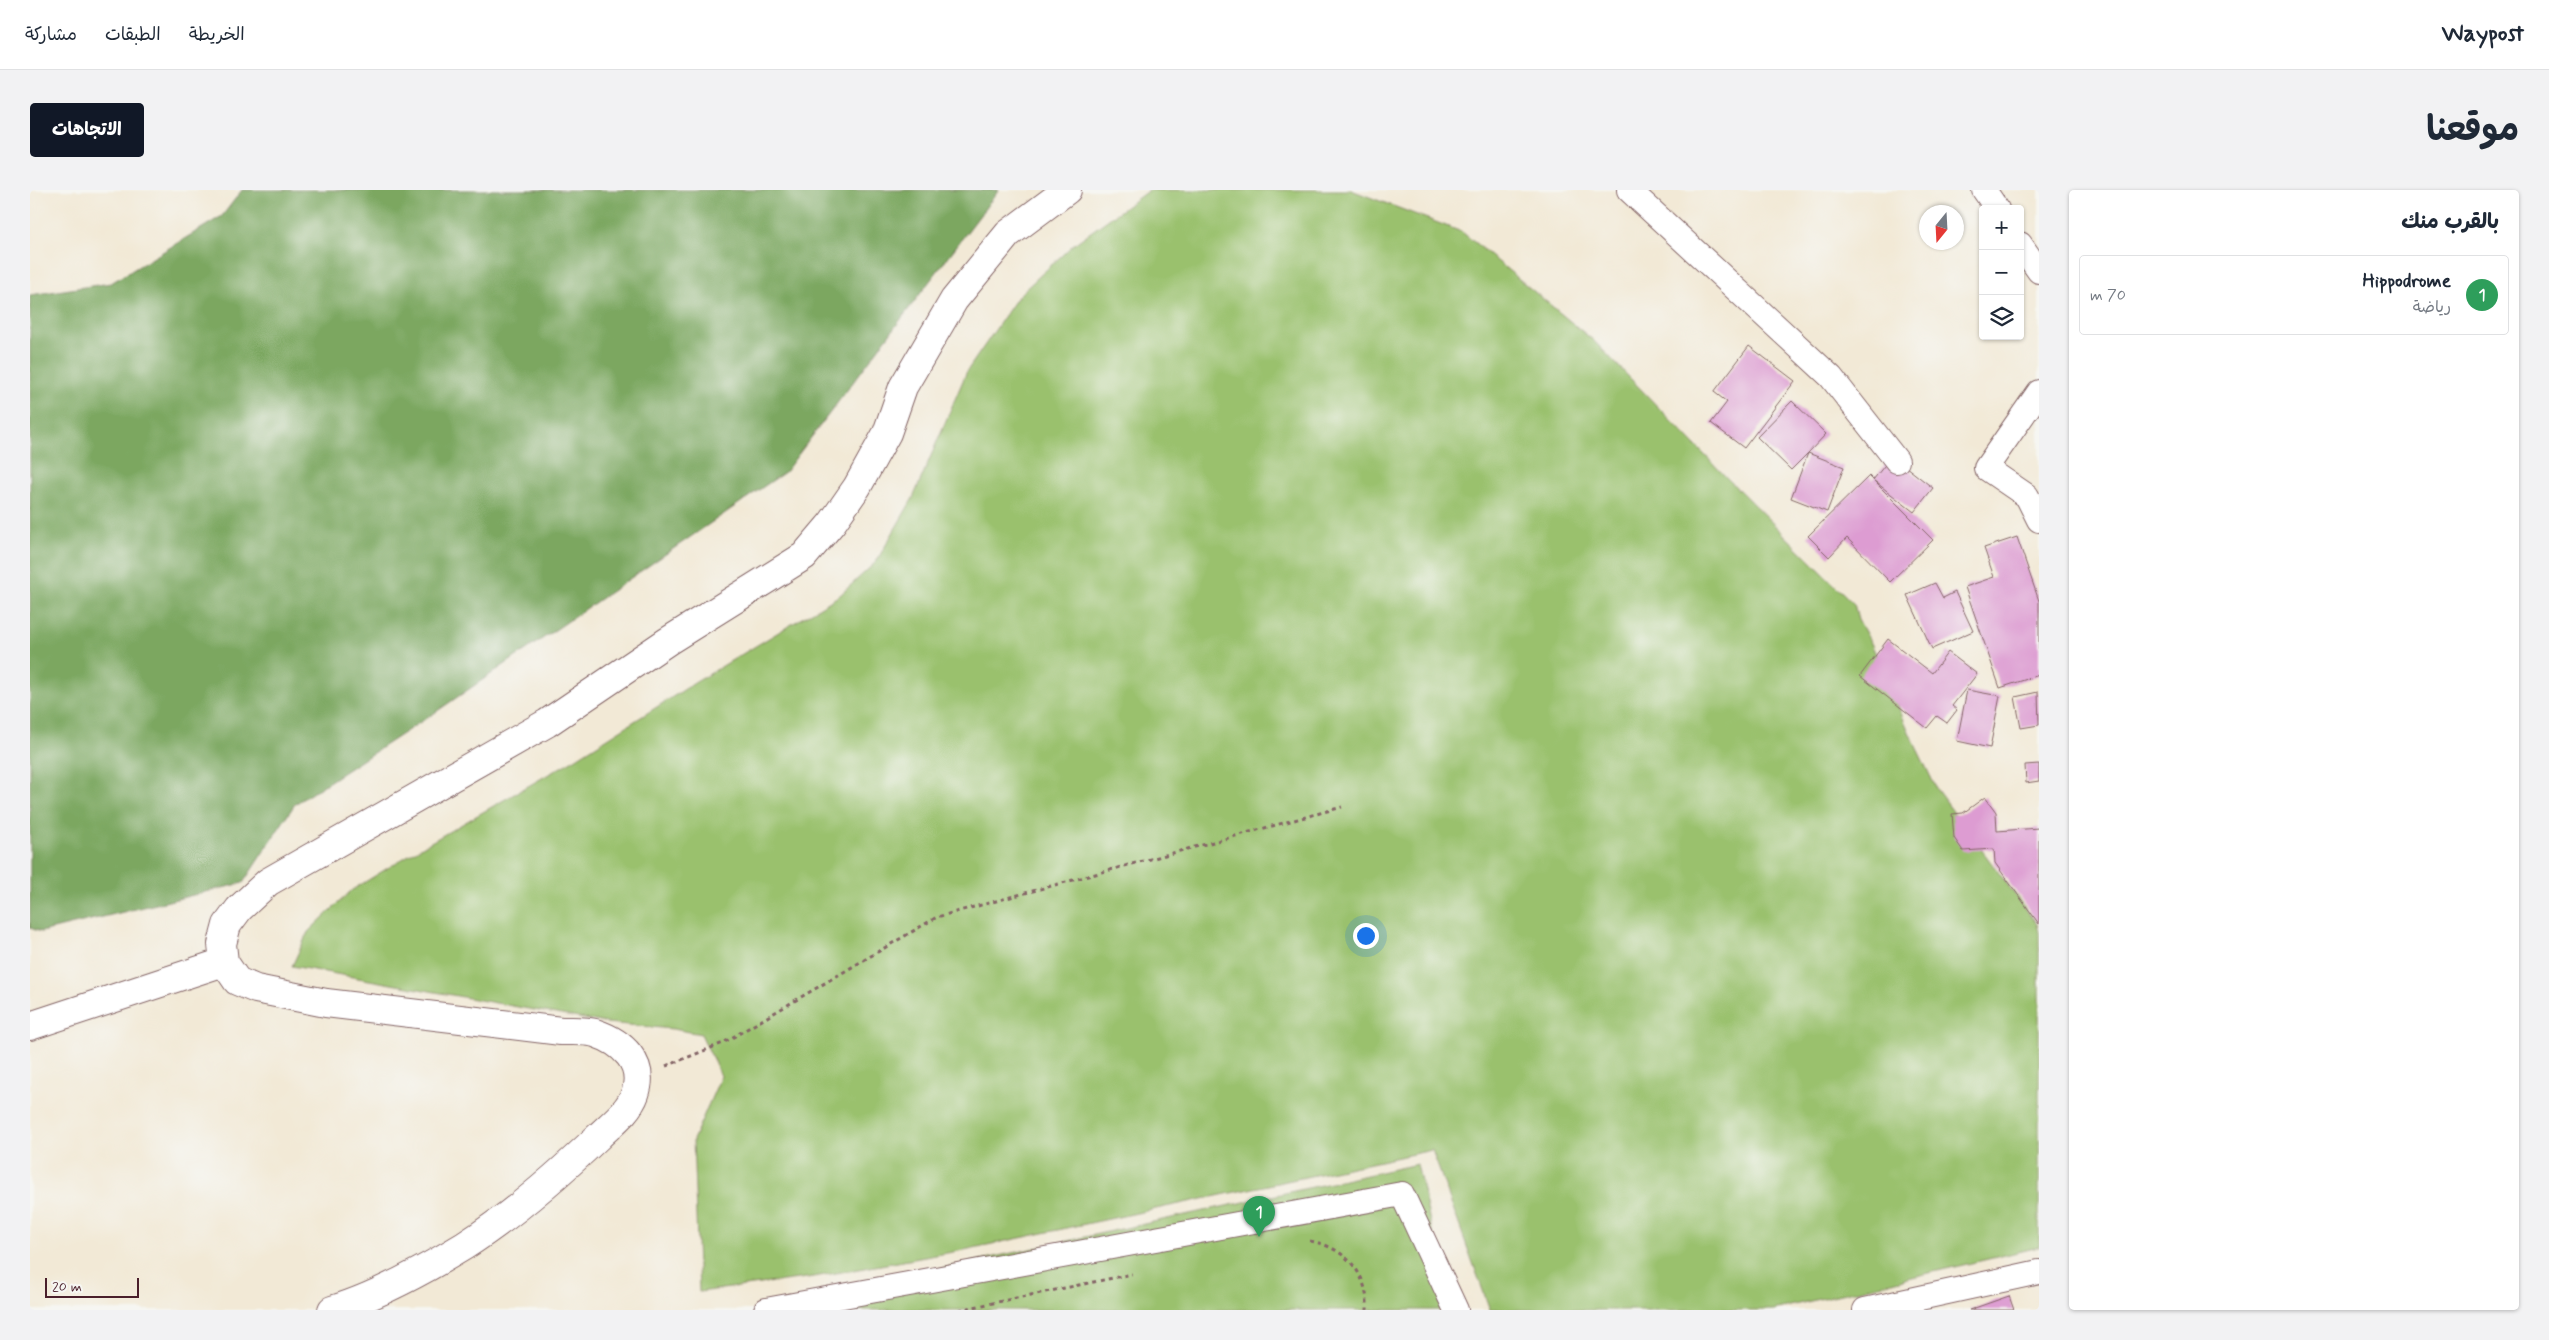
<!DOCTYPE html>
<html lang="ar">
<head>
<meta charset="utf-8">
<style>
  :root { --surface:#fff; --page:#f2f2f3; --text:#1f2937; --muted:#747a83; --line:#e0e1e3; --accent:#111827 }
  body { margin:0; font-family:Mynerve,"Playpen Sans Arabic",sans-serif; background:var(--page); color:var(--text); direction:rtl }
  .controls { position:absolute; right:15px; top:15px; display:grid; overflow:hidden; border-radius:5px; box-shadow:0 1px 4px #0004 }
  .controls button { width:45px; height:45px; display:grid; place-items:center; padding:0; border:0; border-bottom:1px solid var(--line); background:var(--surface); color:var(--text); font:25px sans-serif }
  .compass { position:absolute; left:1889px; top:15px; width:45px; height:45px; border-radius:50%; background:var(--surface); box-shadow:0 1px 4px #0004; rotate:198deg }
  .scale { position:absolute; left:15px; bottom:12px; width:94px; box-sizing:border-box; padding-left:5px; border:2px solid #4a1f2b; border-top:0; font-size:14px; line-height:18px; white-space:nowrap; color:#4a1f2b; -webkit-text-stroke:4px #f6f6f2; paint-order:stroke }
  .you { position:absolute; left:1335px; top:745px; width:18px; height:18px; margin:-12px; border:4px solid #fff; border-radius:50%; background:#1a73e8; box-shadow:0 0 0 8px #1a73e833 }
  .badge { display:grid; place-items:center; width:32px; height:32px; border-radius:50%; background:var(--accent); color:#fff; font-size:16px; font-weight:700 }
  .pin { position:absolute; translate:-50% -41px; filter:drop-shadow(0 1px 2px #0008) }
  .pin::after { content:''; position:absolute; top:26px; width:18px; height:15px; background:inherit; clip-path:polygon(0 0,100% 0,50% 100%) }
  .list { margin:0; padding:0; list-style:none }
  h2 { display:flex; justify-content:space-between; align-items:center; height:65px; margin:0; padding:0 20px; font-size:21px }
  h2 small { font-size:16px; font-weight:400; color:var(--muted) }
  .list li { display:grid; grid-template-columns:32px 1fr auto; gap:15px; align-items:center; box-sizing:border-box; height:80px; margin:0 10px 10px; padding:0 10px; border:1px solid var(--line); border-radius:5px }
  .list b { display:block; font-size:19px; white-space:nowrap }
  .list p { margin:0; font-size:16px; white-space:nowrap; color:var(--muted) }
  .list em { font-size:16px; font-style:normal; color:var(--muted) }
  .icon { flex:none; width:28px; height:28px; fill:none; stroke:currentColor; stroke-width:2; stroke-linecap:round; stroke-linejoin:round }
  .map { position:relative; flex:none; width:2009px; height:1120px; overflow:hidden; direction:ltr; border-radius:5px }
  header { display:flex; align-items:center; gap:30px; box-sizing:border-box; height:70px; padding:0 25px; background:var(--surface); border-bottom:1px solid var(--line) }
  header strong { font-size:24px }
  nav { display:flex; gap:28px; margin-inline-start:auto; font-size:18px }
  .intro { display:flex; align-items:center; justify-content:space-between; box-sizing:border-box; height:120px; padding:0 30px }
  h1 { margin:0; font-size:35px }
  .button { padding:12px 22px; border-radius:5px; background:var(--accent); color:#fff; font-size:18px; font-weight:700 }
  main { display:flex; gap:30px; padding:0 30px }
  aside { flex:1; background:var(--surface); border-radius:5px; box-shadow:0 1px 4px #0004 }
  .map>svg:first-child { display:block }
</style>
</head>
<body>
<header>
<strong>Waypost</strong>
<nav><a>الخريطة</a><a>الطبقات</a><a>مشاركة</a></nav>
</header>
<div class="intro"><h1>موقعنا</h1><a class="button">الاتجاهات</a></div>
<main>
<aside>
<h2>بالقرب منك<small></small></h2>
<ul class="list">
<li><span class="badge" style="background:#2e9e5b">1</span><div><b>Hippodrome</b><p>رياضة</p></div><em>70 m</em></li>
</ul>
</aside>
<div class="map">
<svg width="2009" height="1120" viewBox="0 0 2009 1120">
  <rect width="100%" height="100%" fill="#f6f6f2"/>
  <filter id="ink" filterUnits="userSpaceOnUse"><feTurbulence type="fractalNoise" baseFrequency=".02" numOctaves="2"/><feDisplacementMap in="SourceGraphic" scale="10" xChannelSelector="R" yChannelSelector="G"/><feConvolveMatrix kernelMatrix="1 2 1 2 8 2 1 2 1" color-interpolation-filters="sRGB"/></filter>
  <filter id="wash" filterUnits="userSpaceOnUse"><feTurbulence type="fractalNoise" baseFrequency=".0096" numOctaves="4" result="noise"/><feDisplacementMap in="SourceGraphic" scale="20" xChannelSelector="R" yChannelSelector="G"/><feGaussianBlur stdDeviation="1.12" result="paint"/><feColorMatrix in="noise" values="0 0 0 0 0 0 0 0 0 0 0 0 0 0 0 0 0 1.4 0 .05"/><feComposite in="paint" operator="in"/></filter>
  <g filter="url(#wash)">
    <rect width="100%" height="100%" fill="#f2e9d6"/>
    <!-- green -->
    <g fill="#9ac16d" stroke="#72704c">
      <polygon points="1119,0 1321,0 1432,42 1564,151 1697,288 1824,414 1828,429 1841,453 1880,544 1907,600 2007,734 2009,743 2009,1057 1743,1120 1460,1120 1402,960 934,1060 784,1087 669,1102 663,950 691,886 671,844 643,839 576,833 262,776 278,742 322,700 387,660 545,569 666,492 810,405 846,372 883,308 937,181 989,105 1044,54"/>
      <polygon points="1387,974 1420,1120 723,1120"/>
    </g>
    <!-- forest -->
    <polygon fill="#7ba760" stroke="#626346" points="212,0 969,0 755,282 403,524 265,614 213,693 11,742 0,738 0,105 81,93 192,26"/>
    <g id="blocks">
      <!-- building -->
      <g fill="#dd9cd2">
        <polygon points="1719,156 1765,191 1714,258 1681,233 1697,212 1684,202"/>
        <polygon points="1762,211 1796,244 1778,263 1814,277 1797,322 1761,308 1778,263 1761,280 1727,247"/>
        <polygon points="1862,266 1903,298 1884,322 1843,290"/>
        <polygon points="1839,286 1903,350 1860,392 1817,348 1799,367 1778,346"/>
        <polygon points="1987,347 2009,411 2009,485 1970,498 1935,397 1964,387 1954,358"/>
        <polygon points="1905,393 1913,408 1925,402 1943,441 1902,459 1877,405"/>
        <polygon points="1858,449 1902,483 1918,462 1947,484 1922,516 1927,520 1917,533 1907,526 1897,538 1830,486"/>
        <polygon points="1937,500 1970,506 1960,558 1927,551"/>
        <polygon points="2008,502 2009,535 1991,538 1985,507"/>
        <polygon points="2009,574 2009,591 1996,593 1995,575"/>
        <polygon points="1955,607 1966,622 1967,641 2009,638 2009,734 1965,673 1964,659 1933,661 1924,648 1922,624 1933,623"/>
        <polygon points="1979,1106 1984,1120 1939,1120"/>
      </g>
    </g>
  </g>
  <g filter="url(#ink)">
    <use href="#blocks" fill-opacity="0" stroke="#856667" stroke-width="1"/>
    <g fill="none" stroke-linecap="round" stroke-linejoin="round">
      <defs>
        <g id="minor">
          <polyline points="1599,0 1801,187 1867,271"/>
          <polyline points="1954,0 1967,19"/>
          <polyline points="1990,54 2009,81"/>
          <polyline points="2009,202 1956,278 1997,306 2009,330"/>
          <polyline points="736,1120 1372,1004 1426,1120"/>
          <polyline points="1835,1120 2009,1082"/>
        </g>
        <polyline id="tertiary" points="0,836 194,772"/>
        <path id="secondary" d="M302,1120C348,1106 393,1081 434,1056C483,1025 527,986 569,946C581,934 599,921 605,904C616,873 592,852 565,843C555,840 541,841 531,841L296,813L226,799L207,791L194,772L192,754L197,735L209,719L238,692L517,533L638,451L774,366L802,333L827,297L857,243L873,197L924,110L978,44L1037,0"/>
      </defs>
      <!-- minor casing -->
      <use href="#minor" stroke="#856667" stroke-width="26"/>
      <!-- tertiary casing -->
      <use href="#tertiary" stroke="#856667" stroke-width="30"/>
      <!-- secondary casing -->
      <use href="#secondary" stroke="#856667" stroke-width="30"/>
      <!-- path -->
      <g stroke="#856667" stroke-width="3" stroke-dasharray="4 4" stroke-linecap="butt">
        <polyline points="636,876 693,853 907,727 1312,617"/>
        <path d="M1280,1051C1315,1057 1339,1084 1337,1120"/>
        <polyline points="929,1120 1102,1084"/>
      </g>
      <!-- minor -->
      <use href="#minor" stroke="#fff" stroke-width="24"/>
      <!-- tertiary -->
      <use href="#tertiary" stroke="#fff" stroke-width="28"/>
      <!-- secondary -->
      <use href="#secondary" stroke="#fff" stroke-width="28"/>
    </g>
  </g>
</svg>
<div class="controls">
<button>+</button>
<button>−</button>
<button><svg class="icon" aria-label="layers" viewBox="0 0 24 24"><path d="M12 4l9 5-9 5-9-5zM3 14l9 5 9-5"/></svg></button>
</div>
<svg class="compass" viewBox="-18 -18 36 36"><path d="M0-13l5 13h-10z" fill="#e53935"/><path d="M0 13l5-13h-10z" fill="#747a83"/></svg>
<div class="scale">20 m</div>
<div class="you"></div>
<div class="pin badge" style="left:1229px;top:1047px;background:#2e9e5b">1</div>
</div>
</main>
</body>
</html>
